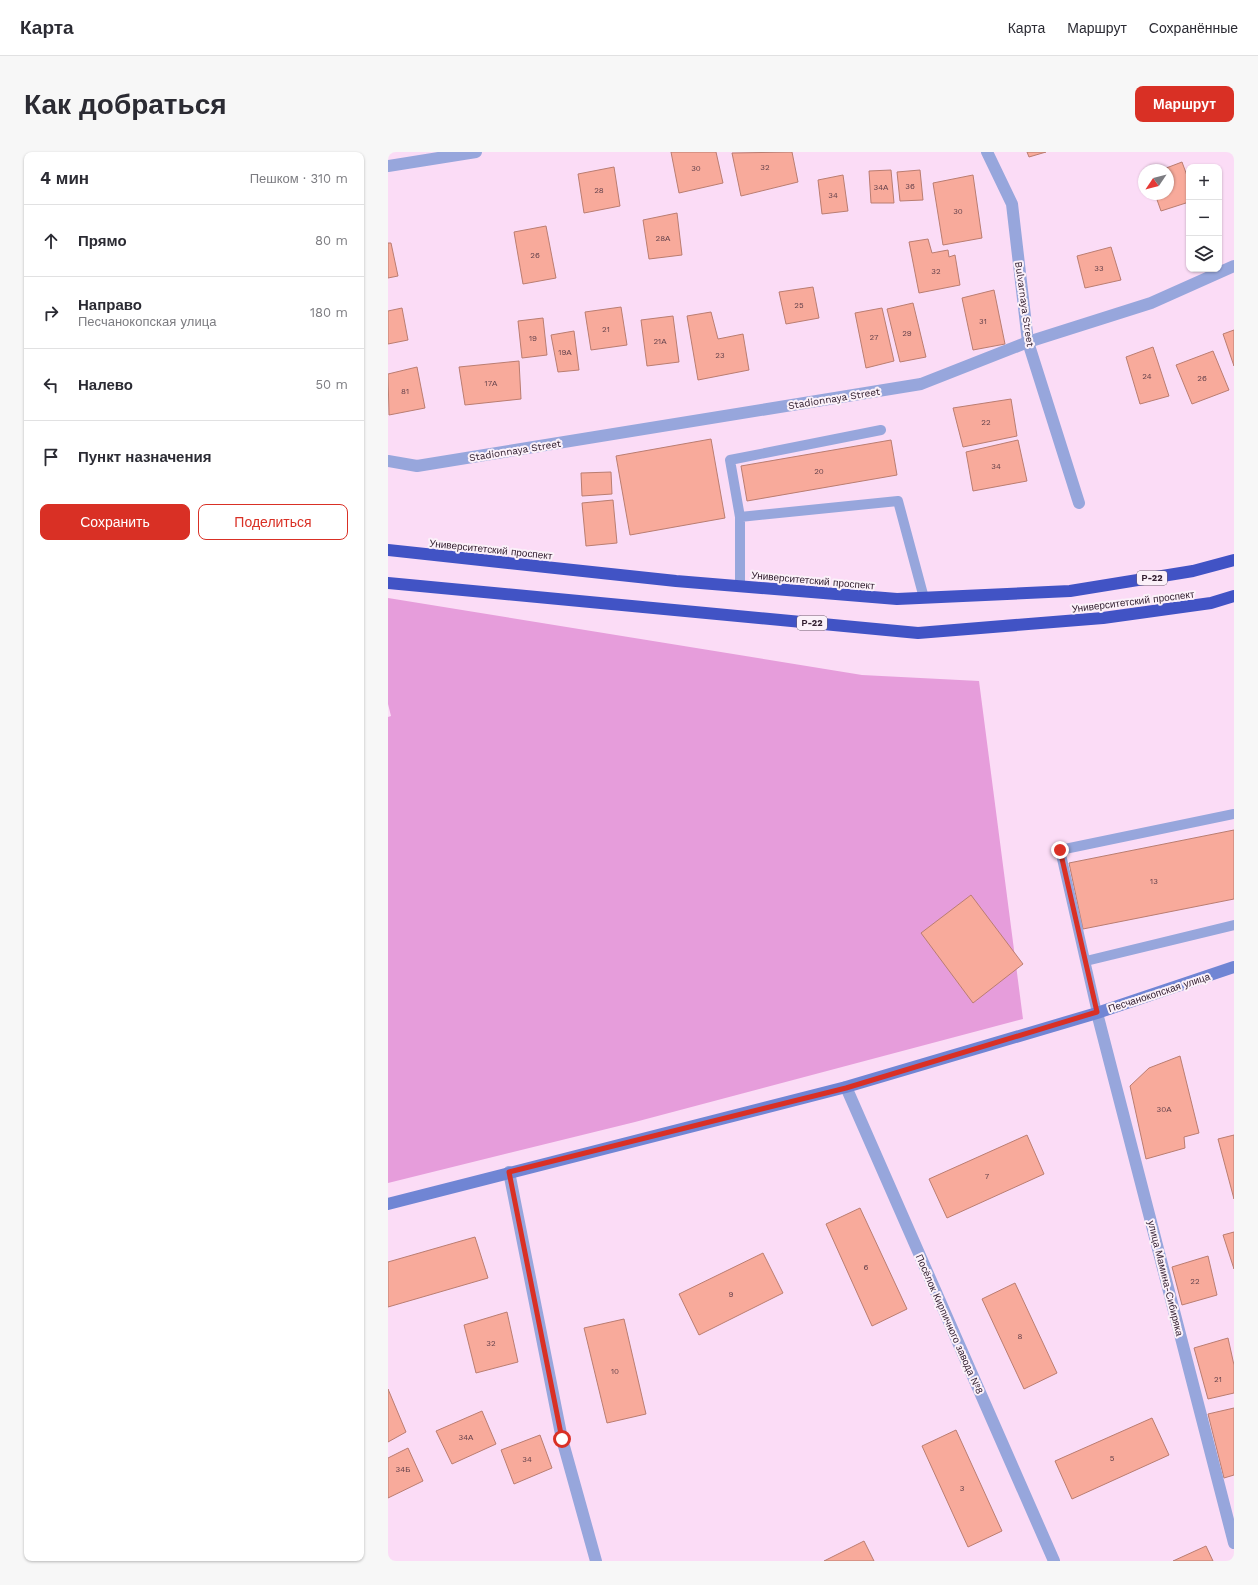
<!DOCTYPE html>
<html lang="ru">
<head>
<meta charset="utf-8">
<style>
  :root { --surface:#fff; --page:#f7f7f7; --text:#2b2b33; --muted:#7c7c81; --line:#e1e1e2; --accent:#d93025 }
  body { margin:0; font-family:"Work Sans",sans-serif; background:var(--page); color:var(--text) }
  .controls { position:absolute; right:12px; top:12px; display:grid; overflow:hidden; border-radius:8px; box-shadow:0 1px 3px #0004 }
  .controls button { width:36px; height:36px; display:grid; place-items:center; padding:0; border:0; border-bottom:1px solid var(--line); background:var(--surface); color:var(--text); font:20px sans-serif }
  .compass { position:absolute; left:750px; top:12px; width:36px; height:36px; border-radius:50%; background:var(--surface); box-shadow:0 1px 3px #0004; rotate:235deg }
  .stop { position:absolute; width:12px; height:12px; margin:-9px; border:3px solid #d93025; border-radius:50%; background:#fff }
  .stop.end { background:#d93025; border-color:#fff; box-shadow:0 1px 4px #0008 }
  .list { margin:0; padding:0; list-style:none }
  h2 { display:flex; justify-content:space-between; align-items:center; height:52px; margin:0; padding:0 16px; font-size:17px }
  h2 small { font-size:13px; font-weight:400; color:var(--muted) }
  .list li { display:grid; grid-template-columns:26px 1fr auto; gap:12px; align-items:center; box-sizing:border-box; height:72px; padding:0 16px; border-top:1px solid var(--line) }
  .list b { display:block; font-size:15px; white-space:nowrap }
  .list p { margin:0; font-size:13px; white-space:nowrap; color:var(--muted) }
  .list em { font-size:13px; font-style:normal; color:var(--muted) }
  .actions { display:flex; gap:8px; padding:12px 16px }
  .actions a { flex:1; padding:9px 0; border:1px solid var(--accent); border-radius:8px; text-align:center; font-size:14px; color:var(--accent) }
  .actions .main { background:var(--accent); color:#fff }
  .icon { flex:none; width:22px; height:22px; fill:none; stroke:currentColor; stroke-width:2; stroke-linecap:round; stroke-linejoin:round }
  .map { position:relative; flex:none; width:846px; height:1409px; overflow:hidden; border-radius:8px }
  header { display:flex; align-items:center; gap:24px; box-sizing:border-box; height:56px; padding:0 20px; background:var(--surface); border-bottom:1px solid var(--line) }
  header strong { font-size:19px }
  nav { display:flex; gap:22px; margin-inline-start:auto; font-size:14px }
  .intro { display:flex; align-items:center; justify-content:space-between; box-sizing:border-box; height:96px; padding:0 24px }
  h1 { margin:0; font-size:28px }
  .button { padding:10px 18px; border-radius:8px; background:var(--accent); color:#fff; font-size:14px; font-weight:700 }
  main { display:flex; gap:24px; padding:0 24px }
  aside { flex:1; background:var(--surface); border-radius:8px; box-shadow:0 1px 3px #0004 }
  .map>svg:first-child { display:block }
</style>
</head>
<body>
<header>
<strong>Карта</strong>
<nav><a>Карта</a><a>Маршрут</a><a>Сохранённые</a></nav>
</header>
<div class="intro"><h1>Как добраться</h1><a class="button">Маршрут</a></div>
<main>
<aside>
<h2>4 мин<small>Пешком · 310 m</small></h2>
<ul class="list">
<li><svg class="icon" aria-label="ahead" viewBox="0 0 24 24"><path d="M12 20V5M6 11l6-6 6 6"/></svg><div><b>Прямо</b></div><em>80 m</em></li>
<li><svg class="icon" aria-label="right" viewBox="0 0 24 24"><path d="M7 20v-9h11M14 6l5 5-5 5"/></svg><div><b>Направо</b><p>Песчанокопская улица</p></div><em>180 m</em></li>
<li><svg class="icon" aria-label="left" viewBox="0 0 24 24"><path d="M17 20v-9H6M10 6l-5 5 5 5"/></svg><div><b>Налево</b></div><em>50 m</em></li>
<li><svg class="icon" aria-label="arrive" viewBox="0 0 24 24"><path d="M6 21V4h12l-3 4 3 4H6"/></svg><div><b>Пункт назначения</b></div></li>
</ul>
<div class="actions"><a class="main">Сохранить</a><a>Поделиться</a></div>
</aside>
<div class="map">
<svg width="846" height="1409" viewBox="0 0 846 1409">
  <rect width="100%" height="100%" fill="#fbdcf6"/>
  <!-- green -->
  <polygon fill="#e69ddb" points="0,446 474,523 591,529 635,867 247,970 0,1031 0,565 3,564 0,552"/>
  <!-- building -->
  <g fill="#f8aa9b" stroke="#ba7d71">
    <polygon points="283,0 328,0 335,31 291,41"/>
    <polygon points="404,0 410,30 353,44 344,1"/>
    <polygon points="639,0 658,0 641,5"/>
    <polygon points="794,10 801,29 801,50 773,59 767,42 780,42 780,18 773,18"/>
    <polygon points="226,15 232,54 196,61 190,22"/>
    <polygon points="503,18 506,51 483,51 481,19"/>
    <polygon points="532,18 535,48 512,49 509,20"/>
    <polygon points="455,23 460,59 434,62 430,28"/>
    <polygon points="585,23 594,86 555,93 545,31"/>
    <polygon points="289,61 294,103 261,107 255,68"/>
    <polygon points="158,74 168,126 135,132 126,80"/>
    <polygon points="540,87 544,101 560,98 561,105 567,103 572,133 531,141 521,90"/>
    <polygon points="0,91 3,91 10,124 0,126"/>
    <polygon points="723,95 733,128 697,136 689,104"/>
    <polygon points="425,135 431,166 398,172 391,140"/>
    <polygon points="606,138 617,192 585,198 574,146"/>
    <polygon points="525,151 538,205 512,210 499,157"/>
    <polygon points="233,155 239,193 203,198 197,160"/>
    <polygon points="14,156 20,188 0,192 0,159"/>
    <polygon points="494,156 506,209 478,216 467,161"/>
    <polygon points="323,160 330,187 355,182 361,218 310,228 299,164"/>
    <polygon points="285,164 291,210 259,214 253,168"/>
    <polygon points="155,166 159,203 134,206 130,169"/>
    <polygon points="846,178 846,214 835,182"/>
    <polygon points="186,179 191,218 170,220 163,183"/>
    <polygon points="765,195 781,244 752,252 738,205"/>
    <polygon points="825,199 841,238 804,252 788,213"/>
    <polygon points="131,209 133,247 77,253 71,215"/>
    <polygon points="29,215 37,256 1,263 0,222"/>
    <polygon points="623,247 629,284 575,295 565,256"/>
    <polygon points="323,287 337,366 242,383 228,304"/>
    <polygon points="503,288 509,323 359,349 353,314"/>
    <polygon points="630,288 639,329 585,339 578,300"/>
    <polygon points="223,320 224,342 194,344 193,321"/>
    <polygon points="225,348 229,391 198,394 194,351"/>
    <polygon points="846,678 846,747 695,777 681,711"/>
    <polygon points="583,743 635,812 585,851 533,781"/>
    <polygon points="792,904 811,981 796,985 797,996 758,1007 742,934 761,916"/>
    <polygon points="639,983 656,1022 559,1066 541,1027"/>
    <polygon points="846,983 846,1047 830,987"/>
    <polygon points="472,1056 519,1157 484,1174 438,1072"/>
    <polygon points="846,1080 846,1117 835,1083"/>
    <polygon points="87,1085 100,1126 0,1155 0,1110"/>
    <polygon points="375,1101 395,1141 311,1183 291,1142"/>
    <polygon points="820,1104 829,1143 794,1153 784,1115"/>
    <polygon points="627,1131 669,1221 636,1237 594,1147"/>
    <polygon points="119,1160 130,1210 88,1221 76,1173"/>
    <polygon points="236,1167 258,1262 219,1271 196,1176"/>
    <polygon points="840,1186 846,1213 846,1241 820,1247 806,1196"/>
    <polygon points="0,1237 18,1280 0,1290"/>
    <polygon points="846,1256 846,1323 836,1326 820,1262"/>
    <polygon points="94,1259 108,1292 64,1312 48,1279"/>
    <polygon points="764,1266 781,1303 684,1347 667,1309"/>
    <polygon points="568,1278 614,1379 580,1395 534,1294"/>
    <polygon points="152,1283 164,1316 126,1332 113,1298"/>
    <polygon points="20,1296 35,1329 0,1346 0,1306"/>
    <polygon points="476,1389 486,1409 436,1409"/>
    <polygon points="818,1394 825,1409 785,1409"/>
  </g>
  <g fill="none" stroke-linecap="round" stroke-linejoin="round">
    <!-- lane -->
    <g stroke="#97a6dc" stroke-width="10">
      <polyline points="352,365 342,308 493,278"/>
      <polyline points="352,434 352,365 510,349 536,446"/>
      <polyline points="698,809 846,773"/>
      <polyline points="709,861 672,698 846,662"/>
    </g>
    <!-- street -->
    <g stroke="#97a6dc" stroke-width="12">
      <polyline points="599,0 624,52 640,190 691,351"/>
      <polyline points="0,14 88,0"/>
      <polyline points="0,309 29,314 533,232 640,190 763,151 846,114"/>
      <polyline points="709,861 846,1391"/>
      <polyline points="458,935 666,1409"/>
      <polyline points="121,1020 174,1287 208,1409"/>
    </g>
    <!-- secondary -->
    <polyline stroke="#7085d4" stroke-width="12" points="0,1052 458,935 709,861 846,815"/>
    <!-- highway -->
    <g stroke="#4153c5" stroke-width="12">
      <polyline points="0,398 288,429 509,447 682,439 805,419 846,408"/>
      <polyline points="0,431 530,481 715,466 823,451 846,444"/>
    </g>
  </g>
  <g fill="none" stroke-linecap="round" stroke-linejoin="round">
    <!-- route -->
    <polyline stroke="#d93025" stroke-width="5" points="174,1287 121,1020 458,936 709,860 672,698"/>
  </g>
  <g text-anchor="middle" stroke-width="4" stroke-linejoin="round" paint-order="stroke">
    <!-- number labels -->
    <g font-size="8" fill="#64424c">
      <text x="377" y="18">32</text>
      <text x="308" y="19">30</text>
      <text x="522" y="37">36</text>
      <text x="493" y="38">34А</text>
      <text x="211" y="41">28</text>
      <text x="445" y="46">34</text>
      <text x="570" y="62">30</text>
      <text x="275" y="89">28А</text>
      <text x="147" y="106">26</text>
      <text x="711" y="119">33</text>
      <text x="548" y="122">32</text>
      <text x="411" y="156">25</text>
      <text x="595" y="172">31</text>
      <text x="218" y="180">21</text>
      <text x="519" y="184">29</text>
      <text x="486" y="188">27</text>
      <text x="145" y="189">19</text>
      <text x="272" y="192">21А</text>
      <text x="177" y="203">19А</text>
      <text x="332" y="206">23</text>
      <text x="759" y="227">24</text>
      <text x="814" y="229">26</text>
      <text x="103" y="234">17А</text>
      <text x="17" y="242">81</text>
      <text x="598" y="273">22</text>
      <text x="608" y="317">34</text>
      <text x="431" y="322">20</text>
      <text x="766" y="732">13</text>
      <text x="776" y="960">30А</text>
      <text x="599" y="1027">7</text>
      <text x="478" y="1118">6</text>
      <text x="807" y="1132">22</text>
      <text x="343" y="1145">9</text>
      <text x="632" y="1187">8</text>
      <text x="103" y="1194">32</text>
      <text x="227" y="1222">10</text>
      <text x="830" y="1230">21</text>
      <text x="78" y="1288">34А</text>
      <text x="724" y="1309">5</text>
      <text x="139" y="1310">34</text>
      <text x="15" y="1320">34Б</text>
      <text x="574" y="1339">3</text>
    </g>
    <!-- shield labels -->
    <g fill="#fbf1f9" stroke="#6f5f6d" stroke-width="1">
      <rect x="749" y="419" width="30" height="14" rx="3"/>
      <rect x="409" y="464" width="30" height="14" rx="3"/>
    </g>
    <g font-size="9" font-weight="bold" fill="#332031">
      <text x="764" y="429">Р-22</text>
      <text x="424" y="474">Р-22</text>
    </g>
    <!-- street labels -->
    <g font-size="10" fill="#332031" stroke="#fbf1f9">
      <text transform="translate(637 152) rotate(82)" y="4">Bulvarnaya Street</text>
      <text transform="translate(446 246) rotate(-9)" y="4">Stadionnaya Street</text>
      <text transform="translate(127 298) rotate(-9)" y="4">Stadionnaya Street</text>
      <text transform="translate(103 397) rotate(6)" y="4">Университетский проспект</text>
      <text transform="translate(425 428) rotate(5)" y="4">Университетский проспект</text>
      <text transform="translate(745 449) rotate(-7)" y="4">Университетский проспект</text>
      <text transform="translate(771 840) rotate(-18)" y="4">Песчанокопская улица</text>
      <text transform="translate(778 1126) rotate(76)" y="4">улица Мамина-Сибиряка</text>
      <text transform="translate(562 1172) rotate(66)" y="4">Посёлок Кирпичного завода №8</text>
    </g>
  </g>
</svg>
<div class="controls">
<button>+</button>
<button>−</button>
<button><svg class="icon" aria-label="layers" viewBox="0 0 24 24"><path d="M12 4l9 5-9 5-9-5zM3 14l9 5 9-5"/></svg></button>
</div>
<svg class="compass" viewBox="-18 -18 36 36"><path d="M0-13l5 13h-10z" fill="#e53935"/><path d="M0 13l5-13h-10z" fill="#7c7c81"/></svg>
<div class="stop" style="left:174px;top:1287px"></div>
<div class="stop end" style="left:672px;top:698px"></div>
</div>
</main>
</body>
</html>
